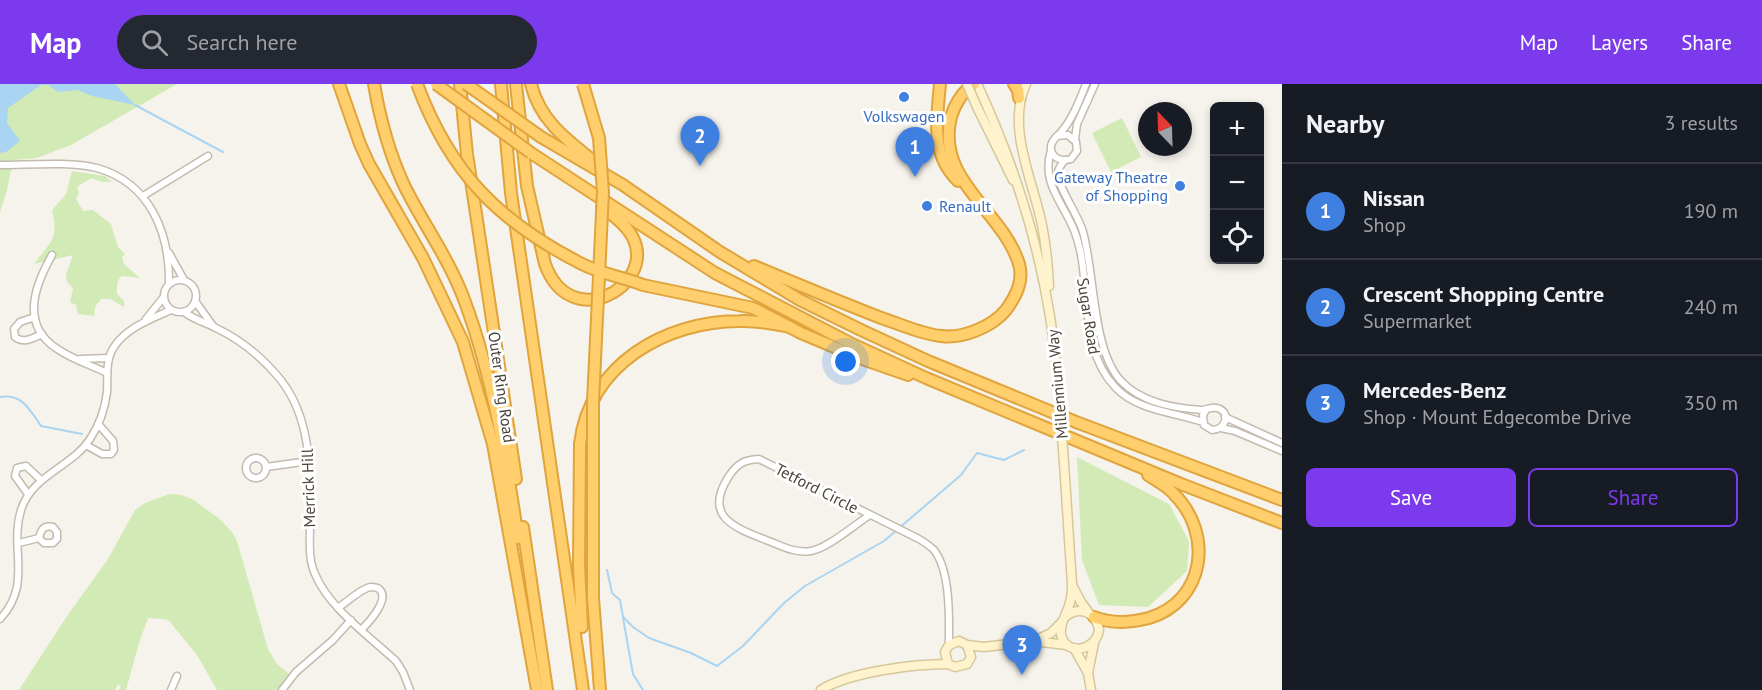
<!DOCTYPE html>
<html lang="en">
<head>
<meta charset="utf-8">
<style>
  :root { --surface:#171b24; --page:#242831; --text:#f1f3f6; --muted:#9ea1a6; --line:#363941; --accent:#7c3aed }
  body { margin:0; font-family:"PT Sans",sans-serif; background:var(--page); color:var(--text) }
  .controls { position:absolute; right:18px; top:18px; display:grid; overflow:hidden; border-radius:9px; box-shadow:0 3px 9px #0003 }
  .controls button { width:54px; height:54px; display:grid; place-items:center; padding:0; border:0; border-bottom:2px solid var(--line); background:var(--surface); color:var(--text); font:30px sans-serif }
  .compass { position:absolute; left:1138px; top:18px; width:54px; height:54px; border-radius:50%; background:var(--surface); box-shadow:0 3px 9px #0003; rotate:337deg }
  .you { position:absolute; left:846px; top:278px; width:21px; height:21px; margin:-15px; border:4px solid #fff; border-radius:50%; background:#1a73e8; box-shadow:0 0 0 9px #1a73e833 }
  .badge { display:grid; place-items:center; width:39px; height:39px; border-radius:50%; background:var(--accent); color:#fff; font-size:20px; font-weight:700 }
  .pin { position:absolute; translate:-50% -50px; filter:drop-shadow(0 2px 3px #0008) }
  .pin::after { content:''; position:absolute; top:32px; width:21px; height:18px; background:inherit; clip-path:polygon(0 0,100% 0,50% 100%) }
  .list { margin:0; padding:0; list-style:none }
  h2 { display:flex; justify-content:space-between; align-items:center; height:78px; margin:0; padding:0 24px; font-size:26px }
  h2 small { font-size:20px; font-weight:400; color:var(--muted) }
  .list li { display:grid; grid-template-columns:39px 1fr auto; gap:18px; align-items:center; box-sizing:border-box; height:96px; padding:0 24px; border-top:2px solid var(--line) }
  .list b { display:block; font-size:22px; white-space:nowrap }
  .list p { margin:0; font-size:20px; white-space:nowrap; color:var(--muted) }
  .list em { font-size:20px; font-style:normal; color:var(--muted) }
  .actions { display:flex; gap:12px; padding:18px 24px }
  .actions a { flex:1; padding:14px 0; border:2px solid var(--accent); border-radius:9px; text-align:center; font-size:21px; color:var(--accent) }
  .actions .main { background:var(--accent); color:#fff }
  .icon { flex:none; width:33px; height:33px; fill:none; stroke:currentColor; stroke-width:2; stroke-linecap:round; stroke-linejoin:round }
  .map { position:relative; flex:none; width:1282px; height:606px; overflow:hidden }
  header { display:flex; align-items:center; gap:36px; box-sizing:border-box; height:84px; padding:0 30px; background:var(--accent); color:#fff }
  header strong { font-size:28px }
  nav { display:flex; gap:33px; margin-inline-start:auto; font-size:21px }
  .search { width:420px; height:54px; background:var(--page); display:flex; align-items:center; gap:15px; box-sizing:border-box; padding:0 21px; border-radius:33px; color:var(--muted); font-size:22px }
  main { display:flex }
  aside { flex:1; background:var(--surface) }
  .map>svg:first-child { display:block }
</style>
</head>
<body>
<header>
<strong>Map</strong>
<div class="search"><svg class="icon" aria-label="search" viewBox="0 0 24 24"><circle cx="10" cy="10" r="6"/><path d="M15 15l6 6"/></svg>Search here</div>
<nav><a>Map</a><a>Layers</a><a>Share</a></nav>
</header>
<main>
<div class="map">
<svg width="1282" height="606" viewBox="0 0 1282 606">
  <rect width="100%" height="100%" fill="#f6f3ec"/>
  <!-- green -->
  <g fill="#d2eab5">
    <polygon points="0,0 177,0 71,61 37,74 13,76 7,106 0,128"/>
    <polygon points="1122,34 1141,73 1111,88 1092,49"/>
    <path d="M72,87L105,92L112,98H102L91,94L77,103L79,109L76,115L83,127L93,126L111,140L118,163L125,170L122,173L124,180L140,194L123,192L120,193L117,200V210L124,217V223L110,215H101L95,223L94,232L78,230L76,221L70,218L73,204L67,198L66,191L73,171L34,180C51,157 59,156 52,126L66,110Z"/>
    <polygon points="1077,373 1169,420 1189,457 1187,487 1148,523 1099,521 1082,476"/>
    <polygon points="169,410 181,411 192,415 221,436 232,448 237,457 268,565 277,580 289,590 277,606 217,606 197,571 169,537 164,535 148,534 139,559 126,606 119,606 121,603 118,600 115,606 19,606 67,532 108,475 135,426 145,419"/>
  </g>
  <!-- water -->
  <polygon fill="#a9d4f2" points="0,0 115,0 135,21 92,12 78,6 58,8 48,1 41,1 8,24 7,39 20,57 6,68 0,69"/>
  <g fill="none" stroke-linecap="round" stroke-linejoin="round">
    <!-- stream -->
    <g stroke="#a9d4f2" stroke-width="2">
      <polyline points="135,21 223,68"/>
      <path d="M0,313C22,309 30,326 41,342L82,350"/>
      <polyline points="607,486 612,509 620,516 623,533 633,543 649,554 691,569 717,582 743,562 784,519 805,502 884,457 961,391 977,369 1004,376 1024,366"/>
      <polyline points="623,534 633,590 643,606"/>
    </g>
    <defs>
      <g id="street">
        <path d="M1057,52L1068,51L1076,58L1077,67L1071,75C1061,78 1050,74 1051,62C1052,55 1058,52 1062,47C1073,34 1080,15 1086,0"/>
        <polyline points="1075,55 1077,40 1095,0"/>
        <path d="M1051,66C1041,99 1062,117 1074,146C1094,196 1075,260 1115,303C1137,327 1174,328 1203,338"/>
        <path d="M1064,77C1062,80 1058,84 1058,89C1057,102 1079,132 1083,148C1095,190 1092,266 1121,297C1142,319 1174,324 1202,326C1208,326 1213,321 1220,325C1232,332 1223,346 1212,346L1204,341L1203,331L1206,326"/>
        <path d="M0,81C28,81 70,77 97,84C150,99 170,149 169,200"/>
        <polyline points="143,112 208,72"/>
        <polyline points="169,169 184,196"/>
        <path d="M52,171C35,201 20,240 56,264C71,275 91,281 107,289"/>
        <circle cx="180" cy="212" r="16"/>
        <polyline points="195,217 213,242"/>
        <path d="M184,228C195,236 204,238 216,244C241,256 263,274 280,295C313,336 310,391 310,440C310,457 308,475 315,490C329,524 369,552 396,577L403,588L410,606"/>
        <path d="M35,233L20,238L14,245L15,253C24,260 33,254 42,250"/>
        <polyline points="146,235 163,214"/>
        <polyline points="80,275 109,274"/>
        <polyline points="1225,333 1282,359"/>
        <polyline points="1221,344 1235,347 1282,367"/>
        <polyline points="86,361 102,370 111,370 114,366 113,357 99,341"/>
        <circle cx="256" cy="384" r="10"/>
        <polyline points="266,383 309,377"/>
        <polyline points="28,410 15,392 17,384 26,382 41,396"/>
        <path d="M870,431C854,441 828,464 811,467C795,470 780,461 766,456C733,443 703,432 729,392C738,379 744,376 759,375L919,455C924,458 930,462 934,466C951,488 949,535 949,561"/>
        <path d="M19,459L39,454L44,459H53L57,455V448L53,443C43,441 41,446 39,454"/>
        <path d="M338,524C347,518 359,506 370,503C373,503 377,503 379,505C391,515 368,539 362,545"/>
        <path d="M0,535C33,500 9,465 21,426C32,391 72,383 90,355C100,340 105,325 107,308C108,293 105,276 114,263C126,244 151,235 171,226"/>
        <polyline points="171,606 177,592"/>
        <polyline points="282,606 296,588 333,556 351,536"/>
      </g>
      <g id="secondary">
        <path d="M977,0C1021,94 1050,196 1058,299"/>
        <path d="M1026,0C1006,44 1033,96 1042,141C1046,161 1048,181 1049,202"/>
        <polyline points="977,23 1013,96"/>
        <path d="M1064,379L1072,500C1072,506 1072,512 1070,518C1068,529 1059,539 1061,550C1065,573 1096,567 1099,546C1096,528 1079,521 1065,533"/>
        <polyline points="1073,503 1081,518 1089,529"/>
        <polyline points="1036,556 1051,549 1062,538"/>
        <polyline points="967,561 971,573 967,580 955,583 948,580 945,568 949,561 959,557 967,561 984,563 1033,557 1067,561"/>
        <polyline points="1074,564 1088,589 1091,606"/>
        <polyline points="1088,589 1094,559"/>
        <path d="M821,606C849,588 914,580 948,580"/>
      </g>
      <g id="highway">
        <polyline points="339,0 360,60 369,80 423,174 463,258 493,360 537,606"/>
        <path d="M374,0C380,35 389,69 404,101C423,140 450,176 465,218C493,294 506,374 518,454"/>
        <polyline points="460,0 467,70 516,395"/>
        <polyline points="501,0 511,109 583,606"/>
        <path d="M516,0L527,102L545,180C570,250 654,203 634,156C628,142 614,132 602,123"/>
        <path d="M531,0C540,37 567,56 596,79"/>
        <path d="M940,0C937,35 930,70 958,97"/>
        <polyline points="1014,0 1018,6 1019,14"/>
        <polyline points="541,53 623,101 720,168 800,216 861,246 928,277 1076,338 1282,416"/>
        <polyline points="531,69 715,189 850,259 926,294 1181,400 1282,439"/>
        <path d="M754,182C797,200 840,218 884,235C903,241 921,250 941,252C962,255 992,243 1006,226C1016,212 1024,197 1019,180C1003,127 935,96 951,33C955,20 963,7 974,0"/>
        <polyline points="643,201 753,224 801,249 865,276 908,291"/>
        <polyline points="523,443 547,606"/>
        <polyline points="593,514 600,606"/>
        <path d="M1094,533C1112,540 1130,539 1149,534C1205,517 1214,450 1174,410C1167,402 1157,397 1148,391"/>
        <path d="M582,543L579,482L580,360C589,280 666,237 740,237C757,236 774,240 790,243"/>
      </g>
    </defs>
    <!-- street casing -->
    <use href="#street" stroke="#c2bbae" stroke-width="9"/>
    <!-- secondary casing -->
    <use href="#secondary" stroke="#d6c79b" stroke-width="11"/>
    <!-- highway casing -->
    <use href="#highway" stroke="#e0a43c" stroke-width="14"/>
    <!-- street -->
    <use href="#street" stroke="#fff" stroke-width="6"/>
    <!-- secondary -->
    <use href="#secondary" stroke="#fff3cd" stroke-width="8"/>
    <!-- highway -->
    <use href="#highway" stroke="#ffcf6e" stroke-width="10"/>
    <defs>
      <g id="secondary-bridge">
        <polyline points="967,0 977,23"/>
        <polyline points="1058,299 1064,379"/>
      </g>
      <g id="highway-bridge">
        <path d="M417,0C450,89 499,138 582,180C601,190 623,193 643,201"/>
        <polyline points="436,0 531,69"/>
        <polyline points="466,0 541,53"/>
        <polyline points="583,0 599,54 603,108 593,318 593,514"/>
      </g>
    </defs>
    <!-- secondary-bridge casing -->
    <use href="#secondary-bridge" stroke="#d6c79b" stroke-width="11" stroke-linecap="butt"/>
    <!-- highway-bridge casing -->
    <use href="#highway-bridge" stroke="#e0a43c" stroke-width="14" stroke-linecap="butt"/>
    <!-- secondary-bridge -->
    <use href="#secondary-bridge" stroke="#fff3cd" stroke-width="8"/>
    <!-- highway-bridge -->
    <use href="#highway-bridge" stroke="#ffcf6e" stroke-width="10"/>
  </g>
  <!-- markers -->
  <g fill="#3f7fe0" stroke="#fff" stroke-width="2">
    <circle cx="904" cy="13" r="6"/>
    <circle cx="1180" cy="102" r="6"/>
    <circle cx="927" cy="122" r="6"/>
  </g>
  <g text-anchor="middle" stroke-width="6" stroke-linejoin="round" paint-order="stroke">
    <!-- shop labels -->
    <g font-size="16" fill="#366cbe" stroke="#fff">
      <text x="904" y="38">Volkswagen</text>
      <text x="1168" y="99" text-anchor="end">Gateway Theatre<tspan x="1168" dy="18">of Shopping</tspan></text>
      <text x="939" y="128" text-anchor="start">Renault</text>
    </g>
    <!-- street labels -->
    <g font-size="16" fill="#4b4439" stroke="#fff">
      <text transform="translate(1089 232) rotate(81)" y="6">Sugar Road</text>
      <text transform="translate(1057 300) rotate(-95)" y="6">Millennium Way</text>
      <text transform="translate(502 303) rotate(82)" y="6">Outer Ring Road</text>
      <text transform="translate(308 404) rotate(-92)" y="6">Merrick Hill</text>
      <text transform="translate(817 404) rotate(27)" y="6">Tetford Circle</text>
    </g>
  </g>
</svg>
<div class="controls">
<button>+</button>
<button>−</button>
<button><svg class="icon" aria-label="locate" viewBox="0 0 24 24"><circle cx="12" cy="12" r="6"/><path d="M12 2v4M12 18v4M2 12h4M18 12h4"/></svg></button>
</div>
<svg class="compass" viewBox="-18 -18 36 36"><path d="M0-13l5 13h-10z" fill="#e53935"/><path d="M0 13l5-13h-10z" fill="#9ea1a6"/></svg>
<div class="you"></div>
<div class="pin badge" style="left:915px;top:93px;background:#3f7fe0">1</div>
<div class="pin badge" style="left:700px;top:82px;background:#3f7fe0">2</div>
<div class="pin badge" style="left:1022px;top:591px;background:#3f7fe0">3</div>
</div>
<aside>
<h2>Nearby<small>3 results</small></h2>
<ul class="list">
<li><span class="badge" style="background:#3f7fe0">1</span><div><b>Nissan</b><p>Shop</p></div><em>190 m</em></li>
<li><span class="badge" style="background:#3f7fe0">2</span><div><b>Crescent Shopping Centre</b><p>Supermarket</p></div><em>240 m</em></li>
<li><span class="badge" style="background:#3f7fe0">3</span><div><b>Mercedes-Benz</b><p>Shop · Mount Edgecombe Drive</p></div><em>350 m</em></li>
</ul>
<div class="actions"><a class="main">Save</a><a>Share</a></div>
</aside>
</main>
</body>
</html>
